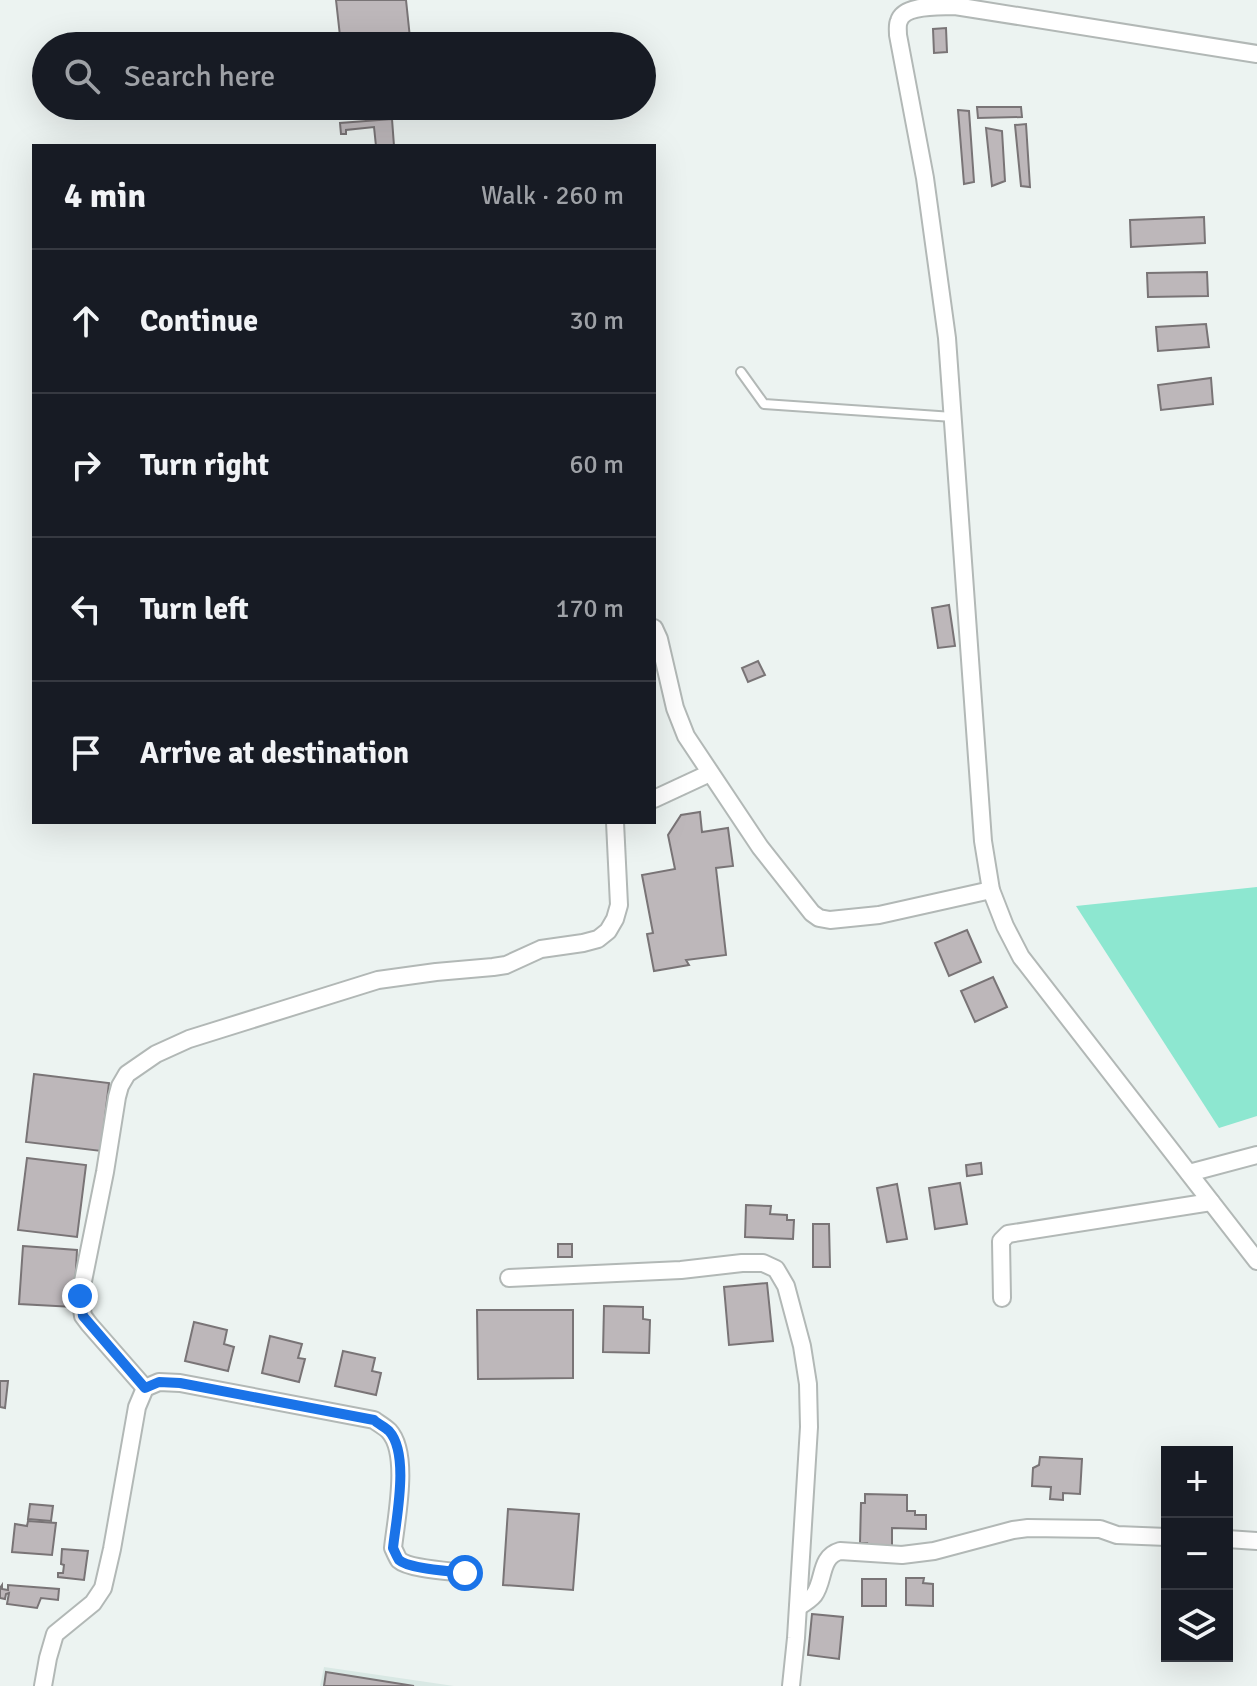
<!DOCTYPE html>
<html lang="en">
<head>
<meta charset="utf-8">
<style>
  :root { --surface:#171b24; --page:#242831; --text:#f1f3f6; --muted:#9ea1a6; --line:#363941 }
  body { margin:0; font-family:Signika,sans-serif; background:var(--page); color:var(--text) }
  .controls { position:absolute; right:24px; bottom:24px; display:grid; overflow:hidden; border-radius:0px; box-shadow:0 8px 32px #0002 }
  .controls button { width:72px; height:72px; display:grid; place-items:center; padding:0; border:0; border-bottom:2px solid var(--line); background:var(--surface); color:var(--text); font:40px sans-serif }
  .stop { position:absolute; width:24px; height:24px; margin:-18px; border:6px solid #1a73e8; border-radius:50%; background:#fff }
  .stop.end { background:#1a73e8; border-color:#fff; box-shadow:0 2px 8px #0008 }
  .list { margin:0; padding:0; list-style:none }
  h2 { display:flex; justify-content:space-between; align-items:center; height:104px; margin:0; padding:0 32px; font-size:34px }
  h2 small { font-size:26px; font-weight:400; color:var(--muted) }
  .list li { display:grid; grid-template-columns:52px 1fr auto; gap:24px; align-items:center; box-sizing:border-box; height:144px; padding:0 32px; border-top:2px solid var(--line) }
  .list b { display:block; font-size:30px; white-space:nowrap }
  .list em { font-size:26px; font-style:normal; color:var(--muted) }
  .icon { flex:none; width:44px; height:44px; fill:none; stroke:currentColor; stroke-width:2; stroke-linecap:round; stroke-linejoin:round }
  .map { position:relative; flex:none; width:1257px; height:1686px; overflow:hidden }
  .search { position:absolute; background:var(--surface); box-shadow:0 8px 32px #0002; left:32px; top:32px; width:624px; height:88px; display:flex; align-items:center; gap:20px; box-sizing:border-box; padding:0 28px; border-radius:44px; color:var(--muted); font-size:30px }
  .panel { position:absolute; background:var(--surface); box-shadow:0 8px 32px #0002; left:32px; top:144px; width:624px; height:680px; border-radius:0px }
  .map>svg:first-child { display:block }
</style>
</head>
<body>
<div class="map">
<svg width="1257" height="1686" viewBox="0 0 1257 1686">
  <rect width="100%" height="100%" fill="#ecf3f1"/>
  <!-- built -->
  <polygon fill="#d9e8e4" points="324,1667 454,1686 320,1686"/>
  <!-- green -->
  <polygon fill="#8de7d0" points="1257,887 1257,1116 1219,1128 1076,906"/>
  <!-- building -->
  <g fill="#bdb7ba" stroke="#797476" stroke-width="2">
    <polygon points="336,0 406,0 410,38 341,45"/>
    <polygon points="946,28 947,52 934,53 933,29"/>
    <polygon points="977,107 1021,107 1022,117 978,118"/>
    <polygon points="958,110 969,111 974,182 964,184"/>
    <polygon points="392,119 394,146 376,146 374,127 346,130 346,134 341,134 340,123"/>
    <polygon points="1026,124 1030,187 1021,186 1015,125"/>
    <polygon points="986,128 1002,131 1005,181 992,186"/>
    <polygon points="1204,217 1205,243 1131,247 1130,220"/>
    <polygon points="1207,272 1208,296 1148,297 1147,273"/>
    <polygon points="1206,324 1209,347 1158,351 1156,327"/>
    <polygon points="1211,378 1213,404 1161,410 1158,385"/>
    <polygon points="949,605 955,646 938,648 932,608"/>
    <polygon points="758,661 765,675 748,682 742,668"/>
    <polygon points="700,812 702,832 728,828 733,866 716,868 726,955 686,960 689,965 654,971 647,934 653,933 642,875 675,869 668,835 681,815"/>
    <polygon points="967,930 981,962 949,976 935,943"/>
    <polygon points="993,977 1007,1007 975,1022 961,991"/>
    <polygon points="34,1074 109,1083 101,1151 26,1142"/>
    <polygon points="27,1158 86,1165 77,1237 18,1230"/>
    <polygon points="981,1163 982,1174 967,1176 966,1165"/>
    <polygon points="960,1183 967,1224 935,1229 929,1188"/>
    <polygon points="897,1184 907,1239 887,1242 877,1188"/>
    <polygon points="746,1205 771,1206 770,1214 787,1215 787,1220 794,1220 793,1239 745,1237"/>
    <polygon points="813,1224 829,1224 830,1267 813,1267"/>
    <rect x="558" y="1244" width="14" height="13"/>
    <polygon points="23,1246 77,1250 74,1307 19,1304"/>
    <polygon points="767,1283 773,1341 729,1345 724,1287"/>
    <polygon points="604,1306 643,1307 643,1319 650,1320 649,1353 603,1352"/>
    <polygon points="477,1310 573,1310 573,1378 478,1379"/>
    <polygon points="194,1322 227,1330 224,1344 234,1347 228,1371 185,1361"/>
    <polygon points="270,1336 302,1344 298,1358 305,1359 299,1382 262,1373"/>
    <polygon points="343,1351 375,1358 372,1371 381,1373 376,1395 335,1386"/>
    <polygon points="0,1381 8,1381 5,1408 0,1407"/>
    <polygon points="1040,1457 1082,1459 1080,1494 1063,1493 1063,1500 1050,1499 1051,1487 1032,1486 1033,1468 1039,1465"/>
    <polygon points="865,1494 907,1495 907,1511 915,1511 915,1515 926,1515 926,1529 892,1528 892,1549 866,1549 867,1543 860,1543 861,1503 865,1503"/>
    <polygon points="30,1504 53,1506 51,1521 28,1519"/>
    <polygon points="508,1509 579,1514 573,1590 503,1585"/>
    <polygon points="28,1521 56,1523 52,1555 12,1552 15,1524 27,1526"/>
    <polygon points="62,1549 88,1551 84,1580 58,1577 58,1573 63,1573 64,1565 61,1564"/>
    <polygon points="906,1578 924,1578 923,1583 933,1584 933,1606 906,1605"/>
    <rect x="862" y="1579" width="24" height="27"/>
    <polygon points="2,1585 2,1589 8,1590 8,1585 59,1589 58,1600 41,1598 37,1608 7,1604 9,1593 6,1594 5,1599 0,1598 0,1588"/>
    <polygon points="812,1614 843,1617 839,1659 808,1655"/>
    <polygon points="326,1672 414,1686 324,1686"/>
  </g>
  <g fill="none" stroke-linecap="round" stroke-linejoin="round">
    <defs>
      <polyline id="service" points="741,372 764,404 953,417"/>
      <g id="minor">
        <path d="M1257,54L955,6C940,7 904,4 899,21C897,25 898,30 898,35L925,178L947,338L983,841L991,890L1005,926L1021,957L1257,1261"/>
        <polyline points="654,628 659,639 675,708 686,736 760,847 812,913 819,918 830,920 879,915 991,890"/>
        <polyline points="654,799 710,773"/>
        <polyline points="1189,1173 1257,1155"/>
        <polyline points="509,1278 681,1270 742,1263 763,1263 776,1269 786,1286 802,1346 808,1384 809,1427 796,1638 791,1686"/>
        <polyline points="1002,1298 1001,1241 1008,1234 1211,1202"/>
        <polyline points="145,1388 89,1324 83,1316 80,1296 105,1172 117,1097 120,1086 127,1074 156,1054 189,1039 378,980 436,972 493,967 506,965 541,949 583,943 598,939 608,931 615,919 619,905 615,822"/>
        <polyline points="1227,1539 1257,1541"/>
        <path d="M798,1607C803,1604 810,1600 814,1595C825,1580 819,1557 840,1551L902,1555L934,1551L1013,1530L1028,1528L1100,1529L1117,1535L1167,1537"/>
        <path d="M43,1686L48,1658L55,1634L93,1603L103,1588L112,1549L137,1407L145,1388L159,1382L180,1383L374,1420C378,1423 385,1427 389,1431C410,1454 396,1519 393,1548C395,1552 397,1557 399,1560C409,1569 450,1571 465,1573"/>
      </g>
    </defs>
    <!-- service casing -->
    <use href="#service" stroke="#b2b8b6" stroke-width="12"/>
    <!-- minor casing -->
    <use href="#minor" stroke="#b2b8b6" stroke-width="20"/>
    <!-- service -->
    <use href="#service" stroke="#fff" stroke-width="8"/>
    <!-- minor -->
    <use href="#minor" stroke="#fff" stroke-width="16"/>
  </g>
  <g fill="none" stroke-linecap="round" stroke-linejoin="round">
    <!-- route -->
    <path stroke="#1a73e8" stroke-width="10" d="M80,1296L83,1316L145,1388L159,1382L180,1383L374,1420C378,1424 385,1427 389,1431C410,1454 396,1519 393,1548C395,1552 397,1557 399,1560C409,1569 450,1571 465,1573"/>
  </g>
</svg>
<div class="controls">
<button>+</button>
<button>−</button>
<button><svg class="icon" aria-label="layers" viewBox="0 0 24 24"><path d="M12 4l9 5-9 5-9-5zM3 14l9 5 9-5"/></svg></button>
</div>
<div class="stop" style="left:465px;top:1573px"></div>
<div class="stop end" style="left:80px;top:1296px"></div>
<div class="search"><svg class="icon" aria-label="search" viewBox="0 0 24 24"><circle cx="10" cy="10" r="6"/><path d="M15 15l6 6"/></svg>Search here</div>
<section class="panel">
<h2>4 min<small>Walk · 260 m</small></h2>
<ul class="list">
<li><svg class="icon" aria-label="ahead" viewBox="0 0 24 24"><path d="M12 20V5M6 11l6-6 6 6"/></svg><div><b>Continue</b></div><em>30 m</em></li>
<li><svg class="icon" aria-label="right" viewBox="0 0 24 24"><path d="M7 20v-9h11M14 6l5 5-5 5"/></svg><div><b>Turn right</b></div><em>60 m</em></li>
<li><svg class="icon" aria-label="left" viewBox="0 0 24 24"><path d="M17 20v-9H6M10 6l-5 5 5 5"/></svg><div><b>Turn left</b></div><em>170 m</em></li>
<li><svg class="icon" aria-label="arrive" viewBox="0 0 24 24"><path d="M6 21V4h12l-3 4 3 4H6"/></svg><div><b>Arrive at destination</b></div></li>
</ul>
</section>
</div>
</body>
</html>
